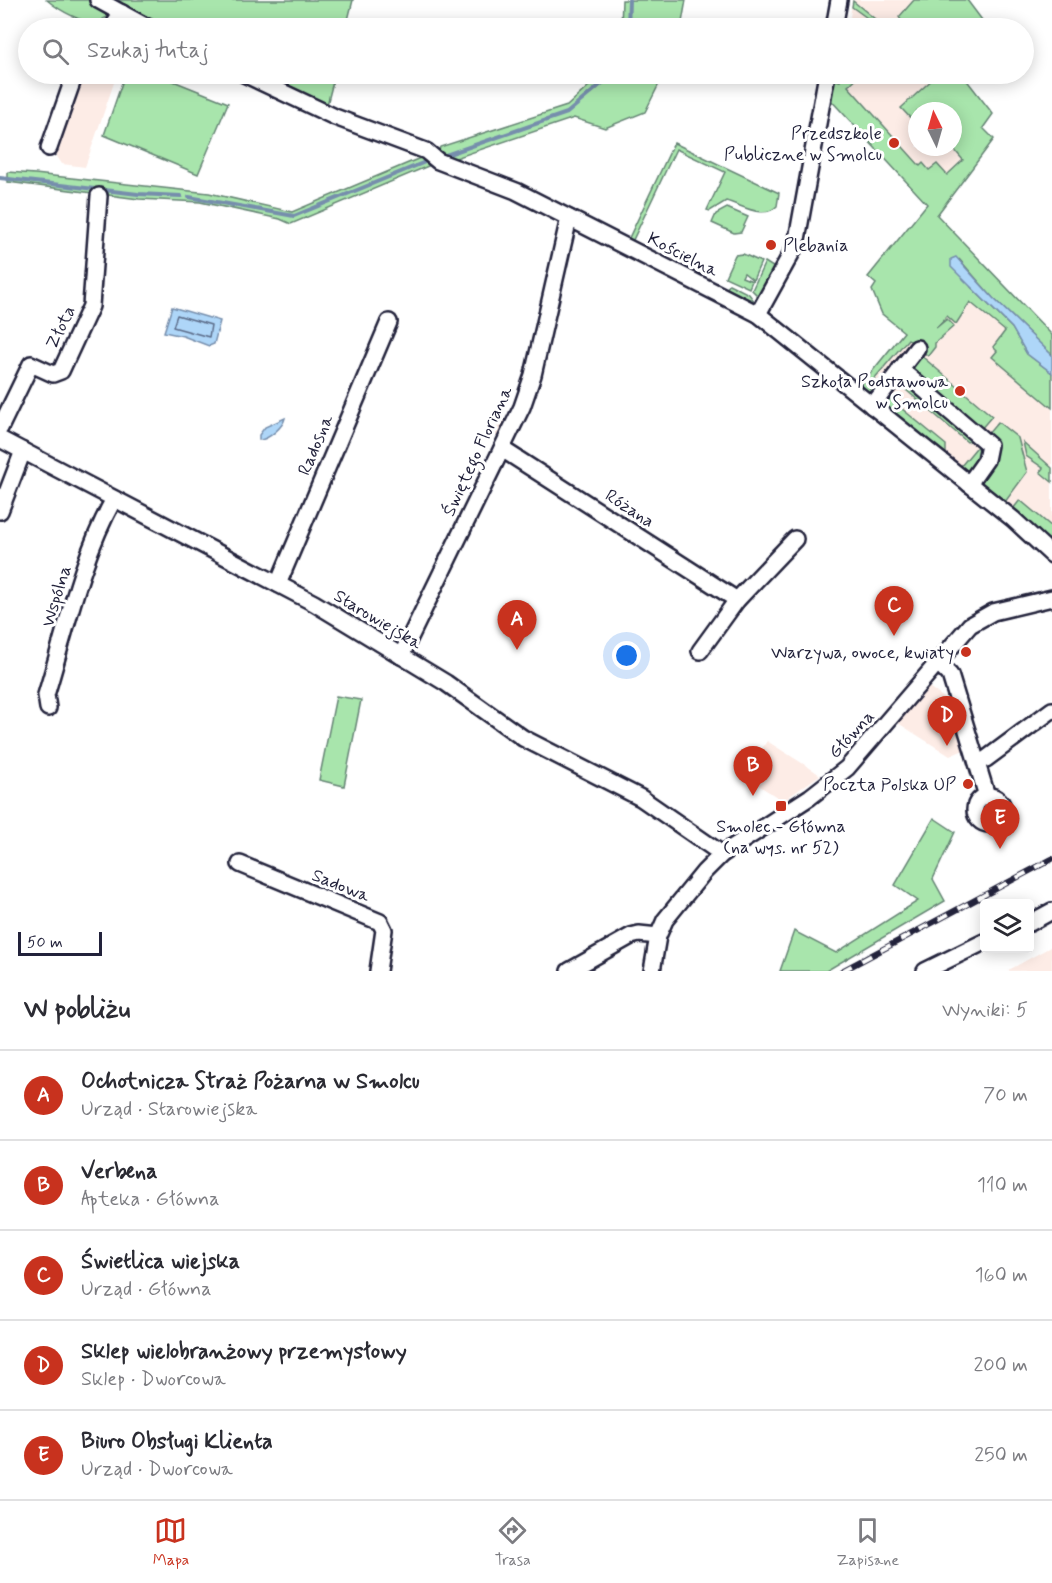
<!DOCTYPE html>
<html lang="pl">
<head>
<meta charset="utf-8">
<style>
  :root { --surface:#fff; --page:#f2f2f3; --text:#2b2b33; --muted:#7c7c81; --line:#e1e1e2; --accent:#c8321e }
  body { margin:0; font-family:Mynerve,sans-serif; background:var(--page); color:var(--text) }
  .controls { position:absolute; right:18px; bottom:18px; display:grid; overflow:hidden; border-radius:6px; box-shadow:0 3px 15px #0003 }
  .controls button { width:54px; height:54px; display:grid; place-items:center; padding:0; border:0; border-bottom:2px solid var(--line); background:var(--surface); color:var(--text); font:30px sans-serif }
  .compass { position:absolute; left:908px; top:102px; width:54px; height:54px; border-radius:50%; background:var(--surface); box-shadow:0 3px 15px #0003; rotate:355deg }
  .scale { position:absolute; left:18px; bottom:15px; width:84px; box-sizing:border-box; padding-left:6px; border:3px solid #22223b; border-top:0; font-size:16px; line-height:21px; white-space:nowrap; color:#22223b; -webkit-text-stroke:4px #fff; paint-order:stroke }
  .you { position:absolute; left:627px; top:656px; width:21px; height:21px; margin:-15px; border:4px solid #fff; border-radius:50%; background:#1a73e8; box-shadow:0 0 0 9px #1a73e833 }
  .badge { display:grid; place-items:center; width:39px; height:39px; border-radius:50%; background:var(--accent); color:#fff; font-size:20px; font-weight:700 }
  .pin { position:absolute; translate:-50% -50px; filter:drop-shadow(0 2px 3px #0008) }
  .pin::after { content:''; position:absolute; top:32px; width:21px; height:18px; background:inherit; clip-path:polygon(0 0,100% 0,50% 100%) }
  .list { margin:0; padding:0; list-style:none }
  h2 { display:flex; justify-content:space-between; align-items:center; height:78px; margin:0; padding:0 24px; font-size:26px }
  h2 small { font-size:20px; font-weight:400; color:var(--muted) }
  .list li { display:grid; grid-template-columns:39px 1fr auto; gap:18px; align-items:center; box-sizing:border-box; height:90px; padding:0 24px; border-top:2px solid var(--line) }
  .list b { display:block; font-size:22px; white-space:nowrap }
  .list p { margin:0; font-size:20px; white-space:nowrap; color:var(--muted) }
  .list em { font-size:20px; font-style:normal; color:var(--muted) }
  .icon { flex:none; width:33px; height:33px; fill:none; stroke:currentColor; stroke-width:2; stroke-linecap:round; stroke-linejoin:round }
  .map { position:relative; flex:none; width:1052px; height:971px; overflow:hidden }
  .search { position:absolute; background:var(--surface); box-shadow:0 3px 15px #0003; left:18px; right:18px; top:18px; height:66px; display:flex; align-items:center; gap:15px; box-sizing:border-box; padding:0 21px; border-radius:33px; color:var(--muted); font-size:22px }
  .sheet { height:528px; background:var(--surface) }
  nav { display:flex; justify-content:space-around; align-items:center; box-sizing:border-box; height:84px; border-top:2px solid var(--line); background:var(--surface); font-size:16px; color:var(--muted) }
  nav a { display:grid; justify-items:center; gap:3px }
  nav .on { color:var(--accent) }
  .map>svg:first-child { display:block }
</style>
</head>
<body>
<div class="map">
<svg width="1052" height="971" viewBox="0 0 1052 971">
  <rect width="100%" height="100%" fill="#fff"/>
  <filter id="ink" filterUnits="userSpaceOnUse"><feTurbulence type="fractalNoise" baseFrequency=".0167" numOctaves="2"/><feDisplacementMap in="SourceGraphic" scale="12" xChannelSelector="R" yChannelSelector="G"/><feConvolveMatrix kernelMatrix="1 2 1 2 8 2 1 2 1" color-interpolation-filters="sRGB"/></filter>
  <g filter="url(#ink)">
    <!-- built -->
    <g fill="#fdece6" fill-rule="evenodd">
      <polygon points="852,0 967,0 988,28 849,28"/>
      <polygon points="84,74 117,74 85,167 62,164 56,155"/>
      <path d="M841,74H962L993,114L983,128L994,139L937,215L828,97L832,79L840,81ZM917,111H953V147H917Z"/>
      <polygon points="868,277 970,302 1006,332 1052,388 1052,543 861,385 904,332 882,314 872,290 876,284"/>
      <polygon points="493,415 507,422 501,438 486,431"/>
      <polygon points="929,687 952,704 954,710 946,714 952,732 959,729 966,749 950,756 898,723"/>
      <polygon points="767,741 813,770 820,775 783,801 744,776"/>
      <polygon points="1052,946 1052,971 1007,971"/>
    </g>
    <!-- green -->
    <g fill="#a8e5ac" stroke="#658474" stroke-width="1.5">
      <path d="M47,0H89L112,15L103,19L101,25C82,22 61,12 47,0Z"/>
      <polygon points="119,0 353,0 346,28 162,28 146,21 145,17 119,6"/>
      <polygon points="622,0 686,0 681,28 621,28"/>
      <polygon points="914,0 967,0 988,28 906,28 899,17"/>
      <polygon points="853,1 886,28 881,28 852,7"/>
      <polygon points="125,74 156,74 228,103 198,174 104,135"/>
      <polygon points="259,74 335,74 327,105"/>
      <polygon points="602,74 664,74 645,112 605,128 574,118 444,162 437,156 440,147 567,106"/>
      <polygon points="841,74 861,74 848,86 920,166 923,163 929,170 937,164 947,175 963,160 952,147 953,111 917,111 917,125 901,108 936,76 934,74 962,74 993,114 983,128 994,139 937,215 1052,335 1052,355 993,298 959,259 971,287 1012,328 1027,354 1052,373 1052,408 992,357 997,351 993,347 1005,331 970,302 956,324 947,316 936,328 947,319 954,326 935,343 935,347 928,356 908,339 873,380 875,383 870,389 874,392 871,394 861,385 904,332 882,314 872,290 876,284 868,277 927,204 828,97 832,79 840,81"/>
      <path d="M674,143L779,193L777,206C764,220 741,205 726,201L710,211L707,210L725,172L676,149L632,242L628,240Z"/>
      <polygon points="425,156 433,164 291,224 280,219 200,202 139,199 8,182 8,172 35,174 209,193 292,212"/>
      <polygon points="727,208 748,217 741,232 734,233 712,223 716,214"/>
      <polygon points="743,254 761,262 753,280 744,273 742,277 752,281 749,288 725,277 735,255"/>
      <polygon points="765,262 776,269 759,297 752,290"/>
      <polygon points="729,284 749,294 755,302 751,303 726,290"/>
      <polygon points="918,353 992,416 980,430 911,372 910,364"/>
      <polygon points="904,382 974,437 970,441 967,442 899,384"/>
      <polygon points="886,399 890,399 946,445 946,454 882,403"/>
      <polygon points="998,422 1018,438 1027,472 1005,502 978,480 987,435"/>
      <polygon points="981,442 985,447 971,475 961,466"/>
      <polygon points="1023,442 1052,468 1052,482 1040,472 1043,468 1026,456"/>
      <polygon points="1020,500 1052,527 1050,541 1013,509"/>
      <polygon points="336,696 361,700 344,786 319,780"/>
      <polygon points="934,818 955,832 933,879 945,901 826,971 780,971 794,931 836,953 918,901 895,885"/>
    </g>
    <!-- water -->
    <g fill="#aed6f8" stroke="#768eac" stroke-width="1.5">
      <polygon points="956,257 993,298 1052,355 1052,373 1027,354 1012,328 951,267 951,259"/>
      <polygon points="172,307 220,321 214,344 209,346 183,336 164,332"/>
      <path d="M285,418C283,427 268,440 259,440V435L265,427Z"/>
    </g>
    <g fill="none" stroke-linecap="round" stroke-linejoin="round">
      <!-- shore -->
      <polygon stroke="#5a6a87" stroke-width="1.5" points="177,315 211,325 209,337 173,327"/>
      <!-- stream -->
      <g stroke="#768eac" stroke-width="4">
        <polyline points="628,28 629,0"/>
        <polyline points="440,157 567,113 613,74"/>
        <polyline points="0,178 138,194 181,196"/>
        <polyline points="189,197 294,216 430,160"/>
      </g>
      <defs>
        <g id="minor">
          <polyline points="98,0 149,28"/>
          <polyline points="112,28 122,13"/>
          <polyline points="834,28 839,0"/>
          <polyline points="244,74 335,117 426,151 438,161 516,191 758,314 1013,519 1052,555"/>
          <polyline points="49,148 75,74"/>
          <polyline points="758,314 796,245 827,74"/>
          <polyline points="900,369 989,445 986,460 969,484"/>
          <polyline points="872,406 917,348"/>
          <polyline points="0,428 31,364 53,374 61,371 91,306 99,196"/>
          <polyline points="0,439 314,603 446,683 523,738 641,798 722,854"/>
          <polyline points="502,449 737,600"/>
          <polyline points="0,511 23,451"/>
          <polyline points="278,584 389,322"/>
          <polyline points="700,651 737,600 795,539"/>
          <polyline points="401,656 522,407 533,375 569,218"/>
          <polyline points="937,662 950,675 987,796"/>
          <path d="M48,708L46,695C66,630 81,558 114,499"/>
          <polyline points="977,762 986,759 1052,710"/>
          <circle cx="989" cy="810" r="14"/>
          <polyline points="240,864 380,922 384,930 378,971"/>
          <polyline points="1030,923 1052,911"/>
          <polyline points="569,971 631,936 639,934 658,936"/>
          <polyline points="652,971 658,936 665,920 704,872 722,854 810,797 847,768 970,625 993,612 1052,598"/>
          <polyline points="925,971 984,942"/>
        </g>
      </defs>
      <!-- minor casing -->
      <use href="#minor" stroke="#22223b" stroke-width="20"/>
      <!-- minor -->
      <use href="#minor" stroke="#fff" stroke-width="15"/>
      <defs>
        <polyline id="rail" points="842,971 1052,859"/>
      </defs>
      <!-- rail casing -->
      <use href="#rail" stroke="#22223b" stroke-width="6"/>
      <!-- rail -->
      <use href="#rail" stroke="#fff" stroke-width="4" stroke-dasharray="11" stroke-linecap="butt"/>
    </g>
  </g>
  <!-- markers -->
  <g fill="#c8321e" stroke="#fff" stroke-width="2">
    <circle cx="894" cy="143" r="6"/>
    <circle cx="771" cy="245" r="6"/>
    <circle cx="960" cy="391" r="6"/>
    <circle cx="966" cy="652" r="6"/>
    <circle cx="968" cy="784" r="6"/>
    <rect x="775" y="800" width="12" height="12" rx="3"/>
  </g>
  <g text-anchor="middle" stroke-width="6" stroke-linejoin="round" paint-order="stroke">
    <!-- poi labels -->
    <g font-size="18" fill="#22223b" stroke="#fff" text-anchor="end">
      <text x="882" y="139">Przedszkole<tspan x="882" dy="21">Publiczne w Smolcu</tspan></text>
      <text x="783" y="251" text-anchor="start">Plebania</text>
      <text x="948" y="387">Szkoła Podstawowa<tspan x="948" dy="21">w Smolcu</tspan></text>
      <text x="954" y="658">Warzywa, owoce, kwiaty</text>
      <text x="956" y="790">Poczta Polska UP</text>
      <text x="781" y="832" text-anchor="middle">Smolec - Główna<tspan x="781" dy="21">(na wys. nr 52)</tspan></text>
    </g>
    <!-- street labels -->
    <g font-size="18" fill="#22223b" stroke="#fff">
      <text transform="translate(683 254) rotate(27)" y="6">Kościelna</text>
      <text transform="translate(60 327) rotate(-64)" y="6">Złota</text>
      <text transform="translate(315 445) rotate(-67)" y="6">Radosna</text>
      <text transform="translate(477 451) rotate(-65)" y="6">Świętego Floriana</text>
      <text transform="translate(630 508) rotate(33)" y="6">Różana</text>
      <text transform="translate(56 596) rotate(-73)" y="6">Wspólna</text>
      <text transform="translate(378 619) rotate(31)" y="6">Starowiejska</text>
      <text transform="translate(851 734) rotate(-47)" y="6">Główna</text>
      <text transform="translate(341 885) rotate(22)" y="6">Sadowa</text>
    </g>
  </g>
</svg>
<div class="controls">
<button><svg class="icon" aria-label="layers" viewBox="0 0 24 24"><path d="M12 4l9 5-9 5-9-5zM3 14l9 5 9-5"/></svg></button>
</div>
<svg class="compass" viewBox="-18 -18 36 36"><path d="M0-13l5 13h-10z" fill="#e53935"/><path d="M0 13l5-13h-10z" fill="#7c7c81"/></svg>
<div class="scale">50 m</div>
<div class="you"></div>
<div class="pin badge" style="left:517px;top:650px">A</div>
<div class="pin badge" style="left:753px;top:796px">B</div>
<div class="pin badge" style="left:894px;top:636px">C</div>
<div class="pin badge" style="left:947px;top:746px">D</div>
<div class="pin badge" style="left:1000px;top:849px">E</div>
<div class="search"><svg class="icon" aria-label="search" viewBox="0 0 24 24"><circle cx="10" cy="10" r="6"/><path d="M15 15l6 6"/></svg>Szukaj tutaj</div>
</div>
<section class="sheet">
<h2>W pobliżu<small>Wyniki: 5</small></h2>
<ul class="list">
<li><span class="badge">A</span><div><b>Ochotnicza Straż Pożarna w Smolcu</b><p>Urząd · Starowiejska</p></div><em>70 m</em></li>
<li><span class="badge">B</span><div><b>Verbena</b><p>Apteka · Główna</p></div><em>110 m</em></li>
<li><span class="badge">C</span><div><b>Świetlica wiejska</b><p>Urząd · Główna</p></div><em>160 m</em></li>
<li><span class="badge">D</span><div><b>Sklep wielobranżowy przemysłowy</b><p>Sklep · Dworcowa</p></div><em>200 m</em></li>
<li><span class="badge">E</span><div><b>Biuro Obsługi Klienta</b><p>Urząd · Dworcowa</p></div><em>250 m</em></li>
</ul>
</section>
<nav>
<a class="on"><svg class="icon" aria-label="map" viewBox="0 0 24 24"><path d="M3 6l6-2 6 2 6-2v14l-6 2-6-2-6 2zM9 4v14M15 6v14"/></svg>Mapa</a>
<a><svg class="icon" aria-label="directions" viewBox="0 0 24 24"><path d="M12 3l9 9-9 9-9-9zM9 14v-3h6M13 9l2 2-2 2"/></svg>Trasa</a>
<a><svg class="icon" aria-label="saved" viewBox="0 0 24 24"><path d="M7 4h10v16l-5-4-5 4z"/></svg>Zapisane</a>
</nav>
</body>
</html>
